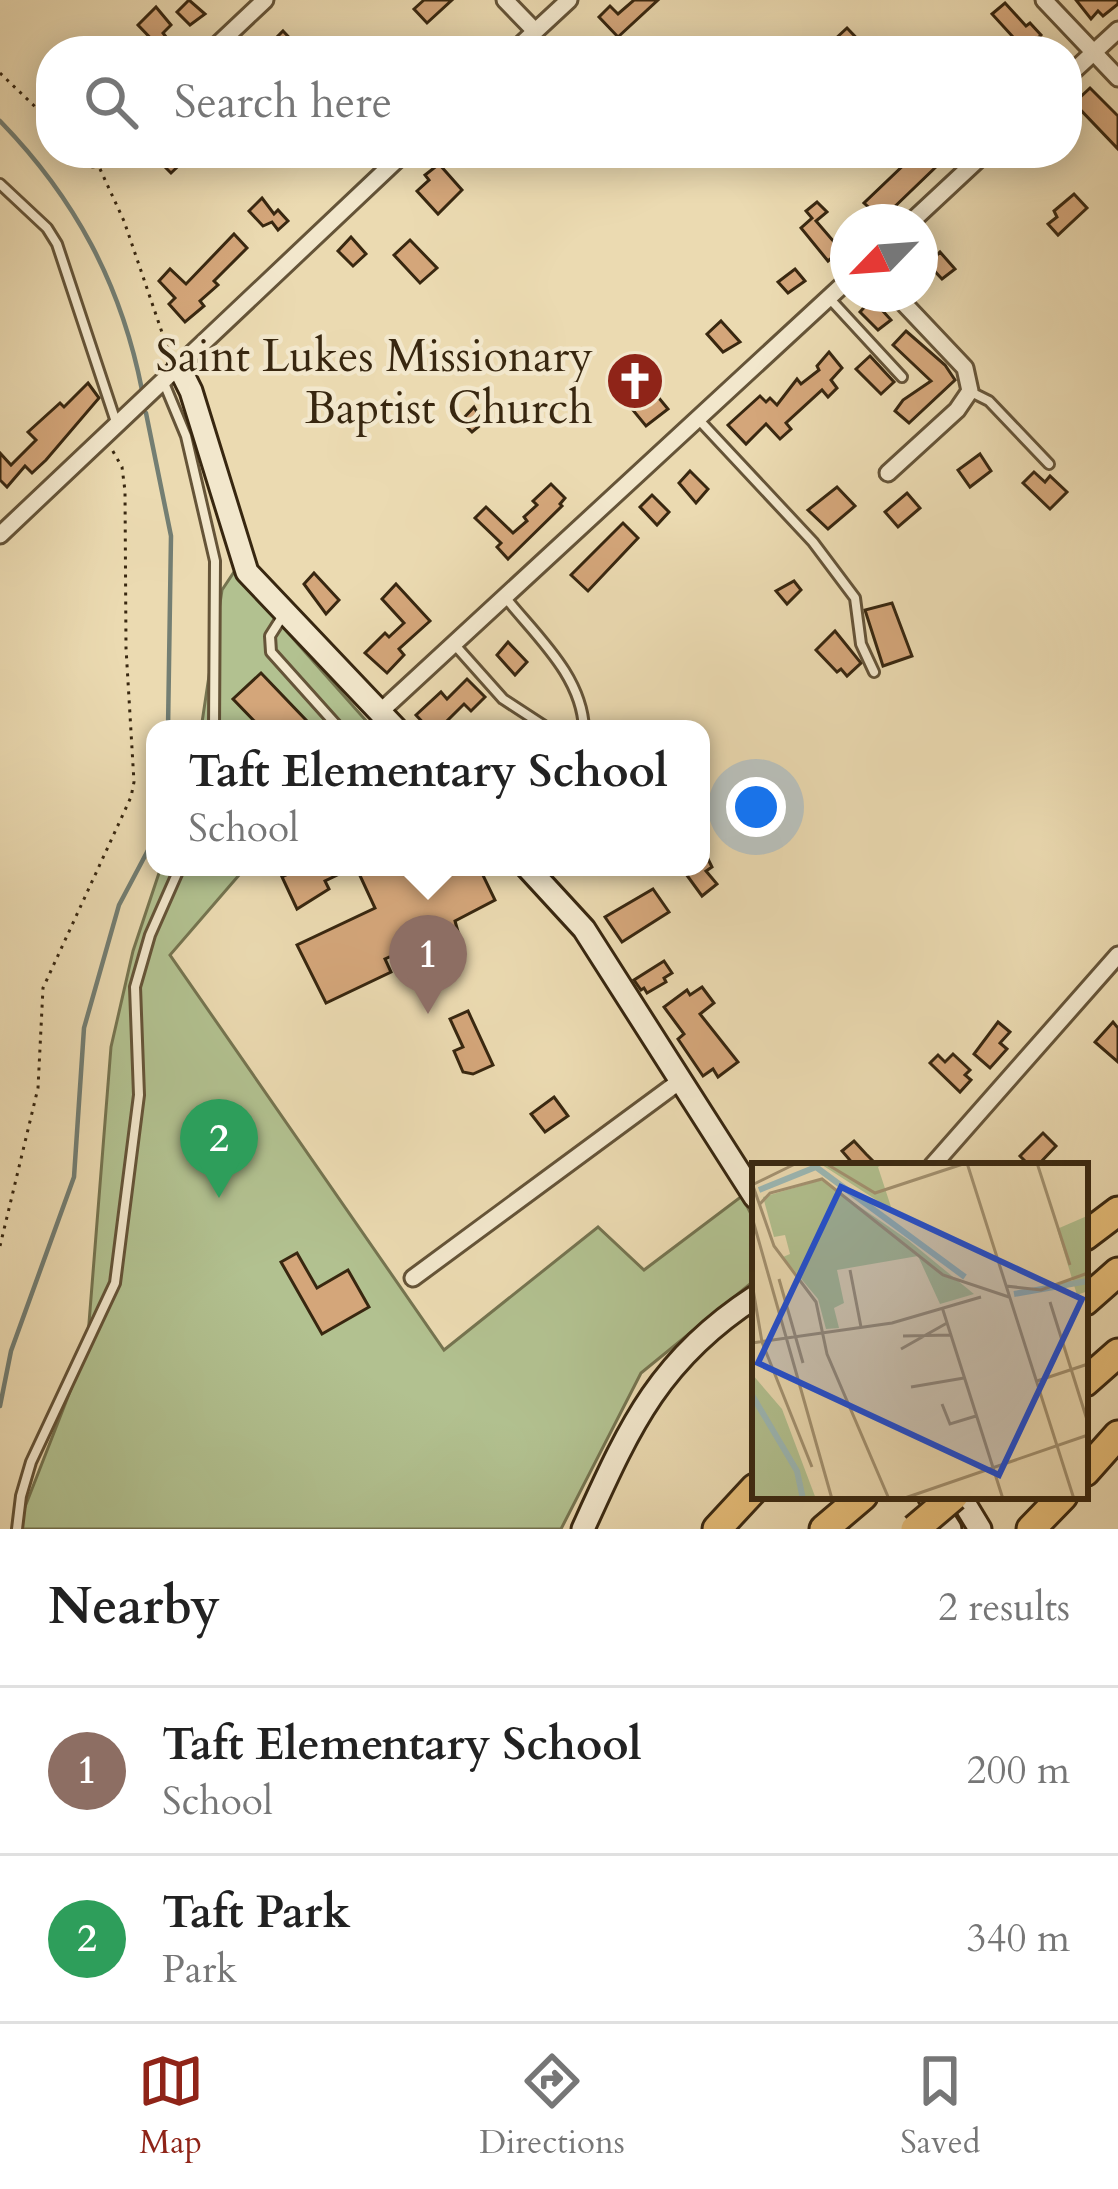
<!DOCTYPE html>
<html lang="en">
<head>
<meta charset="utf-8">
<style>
  :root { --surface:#fff; --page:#f2f2f2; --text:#222; --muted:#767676; --line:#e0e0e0; --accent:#8f2418 }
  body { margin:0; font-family:Cardo,serif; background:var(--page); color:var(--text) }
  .compass { position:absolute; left:830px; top:204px; width:108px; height:108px; border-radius:50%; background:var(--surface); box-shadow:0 6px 30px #0003; rotate:245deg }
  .you { position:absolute; left:756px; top:807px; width:42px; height:42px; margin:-30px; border:9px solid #fff; border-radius:50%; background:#1a73e8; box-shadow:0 0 0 18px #1a73e833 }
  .badge { display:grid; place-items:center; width:78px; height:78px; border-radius:50%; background:var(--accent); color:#fff; font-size:39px; font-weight:700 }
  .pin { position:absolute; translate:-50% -99px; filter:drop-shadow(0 3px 6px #0008) }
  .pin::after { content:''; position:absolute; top:63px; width:42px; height:36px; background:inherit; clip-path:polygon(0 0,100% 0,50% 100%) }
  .popup { position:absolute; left:146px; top:720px; width:564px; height:156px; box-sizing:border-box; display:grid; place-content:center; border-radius:24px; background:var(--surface); filter:drop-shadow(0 3px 9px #0005); font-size:39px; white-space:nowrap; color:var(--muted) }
  .popup b { font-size:45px; color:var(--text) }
  .popup::after { content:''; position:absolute; left:50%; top:100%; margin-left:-24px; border:24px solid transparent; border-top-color:var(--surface) }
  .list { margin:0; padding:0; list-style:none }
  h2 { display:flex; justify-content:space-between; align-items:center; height:156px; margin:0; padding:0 48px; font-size:51px }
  h2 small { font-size:39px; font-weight:400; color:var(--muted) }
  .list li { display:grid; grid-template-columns:78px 1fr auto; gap:36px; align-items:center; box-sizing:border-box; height:168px; padding:0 48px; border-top:3px solid var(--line) }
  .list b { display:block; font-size:45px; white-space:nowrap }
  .list p { margin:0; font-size:39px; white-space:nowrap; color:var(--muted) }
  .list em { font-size:39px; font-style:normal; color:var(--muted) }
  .icon { flex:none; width:66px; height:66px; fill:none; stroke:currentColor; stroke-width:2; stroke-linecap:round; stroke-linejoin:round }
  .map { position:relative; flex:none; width:1118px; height:1529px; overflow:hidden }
  .search { position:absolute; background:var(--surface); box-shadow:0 6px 30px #0003; left:36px; right:36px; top:36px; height:132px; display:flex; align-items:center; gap:30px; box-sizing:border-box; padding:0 42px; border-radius:48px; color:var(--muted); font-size:45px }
  .sheet { height:492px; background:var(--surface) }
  nav { display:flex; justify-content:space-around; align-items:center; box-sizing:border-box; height:168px; border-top:3px solid var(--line); background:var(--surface); font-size:33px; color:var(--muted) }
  nav a { display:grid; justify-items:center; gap:6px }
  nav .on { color:var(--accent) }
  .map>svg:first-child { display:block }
</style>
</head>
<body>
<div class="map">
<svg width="1118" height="1529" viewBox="0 0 1118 1529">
  <rect width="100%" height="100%" fill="#ebdab1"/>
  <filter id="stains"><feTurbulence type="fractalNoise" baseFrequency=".00167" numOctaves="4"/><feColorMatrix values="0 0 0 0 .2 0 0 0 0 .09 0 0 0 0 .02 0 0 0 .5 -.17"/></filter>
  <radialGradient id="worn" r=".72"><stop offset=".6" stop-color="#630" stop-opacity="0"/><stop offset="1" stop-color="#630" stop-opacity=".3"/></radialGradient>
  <!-- green -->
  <g fill="#b2c190" stroke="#757450" stroke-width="3">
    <polygon points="234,572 369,724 365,729 201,729 222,590"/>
    <polygon points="161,867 246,867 170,955 444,1350 598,1227 644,1270 742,1196 755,1222 755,1280 641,1373 561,1529 22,1529 23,1512 87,1348 111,1047 133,951"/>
  </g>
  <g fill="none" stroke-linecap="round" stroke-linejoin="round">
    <!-- stream -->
    <g stroke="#737e73" stroke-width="4.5">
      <path d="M0,121C75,198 121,284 142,390"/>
      <polyline points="146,413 171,536 168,729"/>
      <polyline points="0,1406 11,1351 74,1177 84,1028 119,905 155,837"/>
    </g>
  </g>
  <!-- building -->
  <g fill="#d4a67a" stroke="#382710" stroke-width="3">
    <polygon points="189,0 205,14 190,25 177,12"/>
    <polygon points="424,0 452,0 427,23 414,9"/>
    <polygon points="634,0 658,0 618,37 599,17 610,6 618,14"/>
    <polygon points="1076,0 1118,0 1118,4 1103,16 1098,11 1091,19"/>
    <polygon points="1005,3 1026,26 1030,23 1041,35 1033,43 1041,51 1013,51 1007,44 1014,38 992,14"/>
    <polygon points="156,7 171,25 163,33 170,42 162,50 138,25"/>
    <polygon points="847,28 869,51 843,51 833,41"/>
    <polygon points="283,31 302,51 280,51 275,46 280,42 276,38"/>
    <polygon points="1090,88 1118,116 1118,149 1074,103"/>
    <polygon points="151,153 192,153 171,173"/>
    <polygon points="906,153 930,153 940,163 885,216 879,210 875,213 864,203 911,158"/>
    <polygon points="439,164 462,190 438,214 417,191 429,180 425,175"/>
    <polygon points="1074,194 1087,208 1058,235 1048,224 1057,217 1054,211"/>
    <polygon points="262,198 274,214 278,210 288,221 278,230 272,222 263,226 249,211"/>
    <polygon points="817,202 827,212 816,221 841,250 828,261 801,228 812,218 806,211"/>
    <polygon points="234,234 247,248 214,281 218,285 200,301 204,306 185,322 169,304 175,298 159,281 170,269 186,284"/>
    <polygon points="351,237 366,254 353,266 338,251"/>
    <polygon points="410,240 437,268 420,283 394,255"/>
    <polygon points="940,252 955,269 942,279 928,264"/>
    <polygon points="795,269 805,281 788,293 778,282"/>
    <polygon points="872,299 891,320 878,330 860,312"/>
    <polygon points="721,321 740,342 723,352 707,334"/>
    <polygon points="906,331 945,365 955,380 909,423 895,411 903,400 931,381 893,345"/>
    <polygon points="829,352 842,368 831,380 837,388 828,397 822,390 786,423 791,429 780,439 766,424 746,444 728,425 760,396 766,402 770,398 777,405 797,379 801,384 819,370 817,366"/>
    <polygon points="870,356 894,382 881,394 856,369"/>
    <polygon points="88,383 99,398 46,460 32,473 25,466 7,487 0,480 0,453 11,465 36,440 28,432 60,403 64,407"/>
    <polygon points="649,386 668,409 646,426 632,409 641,401 637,397"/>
    <polygon points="474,407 483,423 472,432 461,421"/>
    <polygon points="980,454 991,471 970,487 958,470"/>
    <polygon points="690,471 708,489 696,503 679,483"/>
    <polygon points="1034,472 1045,482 1050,476 1067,492 1050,509 1023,483"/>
    <polygon points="551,484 565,498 560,504 562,506 508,559 497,547 501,543 475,518 486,507 513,533 527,521 524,517 537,505 533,501"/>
    <polygon points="837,487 855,506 828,529 808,510"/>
    <polygon points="907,493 920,508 898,527 885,512"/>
    <polygon points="652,495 669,512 657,525 640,507"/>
    <polygon points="623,523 638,538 588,591 571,575"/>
    <polygon points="314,573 339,600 326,614 304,584"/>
    <polygon points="794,581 801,590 787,604 776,591"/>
    <polygon points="396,584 430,621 399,649 404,655 387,673 365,653 385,633 389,637 404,623 382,599"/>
    <polygon points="892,603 912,656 883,666 865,610"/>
    <polygon points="835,631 861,663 847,676 841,669 837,672 816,650"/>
    <polygon points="508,642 527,662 515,675 497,655"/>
    <polygon points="261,673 306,720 297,729 262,729 233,699"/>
    <polygon points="467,679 485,697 471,711 464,704 447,721 453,729 429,729 416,715 441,692 447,699"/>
    <polygon points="701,845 712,867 706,871 717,884 702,896 686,874 701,867"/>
    <polygon points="303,867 354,867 325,881 329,889 297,909 282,877"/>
    <polygon points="356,867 430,867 432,871 441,867 479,867 495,900 455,921 462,946 443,954 434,937 385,959 391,972 326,1003 297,945 375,908"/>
    <polygon points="653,889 669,912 622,942 605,917"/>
    <polygon points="664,961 672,973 664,978 666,982 647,993 644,988 641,990 634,980"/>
    <polygon points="702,987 714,1003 700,1014 738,1062 718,1077 713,1069 703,1076 678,1039 684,1034 664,1007 687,990 690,995"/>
    <polygon points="468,1011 493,1065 473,1074 463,1072 454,1051 463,1047 450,1019"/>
    <polygon points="998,1022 1010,1032 1000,1043 1007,1049 990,1068 974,1054"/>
    <polygon points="1113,1022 1118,1028 1118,1062 1095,1042"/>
    <polygon points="953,1054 970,1070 965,1075 971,1080 960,1092 930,1063 938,1055 945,1062"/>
    <polygon points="554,1097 568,1116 545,1132 531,1114"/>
    <polygon points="1043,1133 1056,1146 1037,1166 1030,1166 1020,1156"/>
    <polygon points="854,1141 866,1154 878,1166 855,1166 842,1151"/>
    <polygon points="297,1253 317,1288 348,1270 369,1307 322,1334 281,1262"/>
  </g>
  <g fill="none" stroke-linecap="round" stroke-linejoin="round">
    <defs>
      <g id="lane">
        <polyline points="0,184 47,228 57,244 117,425"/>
        <polyline points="830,299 902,377"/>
        <polyline points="164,383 186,436 215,561 214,729"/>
        <polyline points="971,392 989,401 1049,464"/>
        <polyline points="699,420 813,542 855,598 861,644 874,672"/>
        <path d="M505,597C537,637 582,676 584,729"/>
        <polyline points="282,617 270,636 271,652 340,729"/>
        <polyline points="454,644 503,699 549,729"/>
        <polyline points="17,1529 21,1496 31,1462 115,1283 139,1095 135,987 150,935 180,867"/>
      </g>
      <g id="street">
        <polyline points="505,0 535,31"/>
        <polyline points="1044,0 1118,78"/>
        <polyline points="211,51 265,0"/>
        <polyline points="514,51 569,0"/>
        <polyline points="1067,77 1118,30"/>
        <polyline points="93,158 99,153"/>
        <polyline points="911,222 985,153"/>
        <polyline points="888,473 957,410 970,391 965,368 895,294"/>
        <polyline points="0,535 404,153"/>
        <polyline points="380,712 848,280"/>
        <polyline points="932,1166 1118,955"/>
        <polyline points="413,1278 680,1081"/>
      </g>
      <g id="secondary">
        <polyline points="179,367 191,391 247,572 396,729"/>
        <polyline points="527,867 584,929 755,1197"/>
        <polyline points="929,1496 950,1529"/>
        <polyline points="960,1496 980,1529"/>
        <path d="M583,1529C629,1428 658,1360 755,1297"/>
      </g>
      <g id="highway">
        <polyline points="1085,1236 1118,1211"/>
        <polyline points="1085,1301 1118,1272"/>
        <polyline points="1085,1382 1118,1353"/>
        <polyline points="1085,1472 1118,1435"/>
        <polyline points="717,1529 755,1488"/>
        <polyline points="824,1529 863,1496"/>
        <polyline points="1031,1529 1063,1496"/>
      </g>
    </defs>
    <!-- lane casing -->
    <use href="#lane" stroke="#655438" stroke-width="14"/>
    <!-- street casing -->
    <use href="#street" stroke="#655438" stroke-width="21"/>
    <!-- secondary casing -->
    <use href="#secondary" stroke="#382710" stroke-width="27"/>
    <!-- highway casing -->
    <use href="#highway" stroke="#382710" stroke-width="33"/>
    <!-- path -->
    <g stroke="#382710" stroke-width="3" stroke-dasharray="3 6" stroke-linecap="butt">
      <polyline points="0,73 51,122"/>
      <polyline points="100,169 124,221 168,350"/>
      <polyline points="0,1246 38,1088 43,988 131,797 134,782 126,648 125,491 122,467 111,448"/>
    </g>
    <!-- lane -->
    <use href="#lane" stroke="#f2e7cc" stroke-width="8"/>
    <!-- street -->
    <use href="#street" stroke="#f2e7cc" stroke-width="15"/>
    <!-- secondary -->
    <use href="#secondary" stroke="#f2e7cc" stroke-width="21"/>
    <!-- highway -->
    <use href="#highway" stroke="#e6bd78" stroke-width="27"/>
    <defs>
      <polyline id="highway-bridge" points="915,1529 954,1496"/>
    </defs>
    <!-- highway-bridge casing -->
    <use href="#highway-bridge" stroke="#382710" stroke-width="33" stroke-linecap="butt"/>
    <!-- highway-bridge -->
    <use href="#highway-bridge" stroke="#e6bd78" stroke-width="27"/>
  </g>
  <!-- icons -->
  <defs>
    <symbol id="church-disc" viewBox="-11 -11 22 22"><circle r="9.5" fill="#8f2418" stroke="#f2e7cc"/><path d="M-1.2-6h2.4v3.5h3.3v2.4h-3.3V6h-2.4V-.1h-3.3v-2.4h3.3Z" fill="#fff"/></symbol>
  </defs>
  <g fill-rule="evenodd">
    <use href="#church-disc" x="602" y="348" width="66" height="66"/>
  </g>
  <g text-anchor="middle" stroke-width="9" stroke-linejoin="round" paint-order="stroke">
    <!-- poi labels -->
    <g font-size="45" fill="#382710" stroke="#f2e7cc" text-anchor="end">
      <text x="593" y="371">Saint Lukes Missionary<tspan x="593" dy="52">Baptist Church</tspan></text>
    </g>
  </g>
  <!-- overview -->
  <g transform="translate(752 1163)">
    <rect width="336" height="336" fill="#ebdab1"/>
    <path d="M67,0H134L126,4L140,47ZM69,17L156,77L222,131L188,141L166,93L85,107L92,140L82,145L87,165L74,166L66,136L31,94L38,91L33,72L22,74L11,34ZM335,53L336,128L325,132L305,66ZM0,211L30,246L64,336H0Z" fill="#b2c190"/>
    <path fill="none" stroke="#9bb8b5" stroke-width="6" d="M7,27L64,4L213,114M262,131L336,118M0,232L45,308L51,336"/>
    <path fill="none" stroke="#a39271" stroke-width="3" d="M73,0L123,30L214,0M215,0L322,336M285,0L318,102M0,20L22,83L64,139L75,191L137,336M0,22L45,0M7,42L18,30L70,16L191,112L257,134M0,54L80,336M98,107L109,164M27,116L51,200M0,120L10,179L60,304M254,123L289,127L336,110M298,139L336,260M190,144L251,336M151,173L198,172M0,180L140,160L229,134M149,186L195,160M285,218L336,201M159,224L212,215M190,241L198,261L224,253M150,336L336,272"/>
    <path fill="#1d4ed8" fill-opacity="0.15" stroke="#1d4ed8" stroke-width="6" d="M89,24L330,136L247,312L6,200Z"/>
    <rect width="336" height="336" fill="none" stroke="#382710" stroke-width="6"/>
  </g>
  <rect width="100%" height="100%" filter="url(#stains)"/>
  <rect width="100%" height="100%" fill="url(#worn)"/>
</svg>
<svg class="compass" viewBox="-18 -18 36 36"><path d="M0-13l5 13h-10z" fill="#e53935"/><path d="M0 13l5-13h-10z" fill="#767676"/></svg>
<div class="you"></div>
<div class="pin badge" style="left:428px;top:1014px;background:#8d6e63">1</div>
<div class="popup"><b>Taft Elementary School</b>School</div>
<div class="pin badge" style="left:219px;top:1198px;background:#2e9e5b">2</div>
<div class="search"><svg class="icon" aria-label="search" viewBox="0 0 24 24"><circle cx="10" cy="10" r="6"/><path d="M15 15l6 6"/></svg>Search here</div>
</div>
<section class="sheet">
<h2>Nearby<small>2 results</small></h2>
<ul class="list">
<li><span class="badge" style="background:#8d6e63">1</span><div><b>Taft Elementary School</b><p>School</p></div><em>200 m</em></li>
<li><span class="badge" style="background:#2e9e5b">2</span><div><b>Taft Park</b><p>Park</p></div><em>340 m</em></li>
</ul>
</section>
<nav>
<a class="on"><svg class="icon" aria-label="map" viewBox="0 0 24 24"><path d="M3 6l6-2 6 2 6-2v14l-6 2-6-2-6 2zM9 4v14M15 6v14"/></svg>Map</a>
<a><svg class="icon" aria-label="directions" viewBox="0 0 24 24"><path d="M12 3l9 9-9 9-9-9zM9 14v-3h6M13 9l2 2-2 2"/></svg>Directions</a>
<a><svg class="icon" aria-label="saved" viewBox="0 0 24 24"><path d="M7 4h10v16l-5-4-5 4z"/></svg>Saved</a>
</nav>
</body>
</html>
